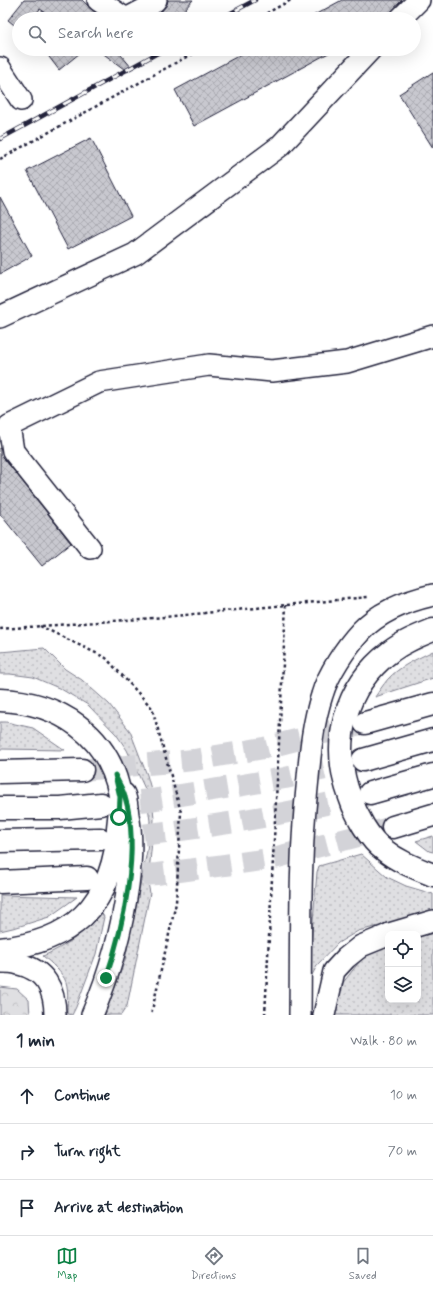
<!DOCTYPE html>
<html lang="en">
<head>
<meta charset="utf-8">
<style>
  :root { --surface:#fff; --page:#f6f6f7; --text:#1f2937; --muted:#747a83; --line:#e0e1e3; --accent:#0b8043 }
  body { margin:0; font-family:Mynerve,sans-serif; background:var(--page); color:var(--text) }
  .controls { position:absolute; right:12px; bottom:12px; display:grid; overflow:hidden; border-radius:8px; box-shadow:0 4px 16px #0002 }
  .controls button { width:36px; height:36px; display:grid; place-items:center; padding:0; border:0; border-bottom:1px solid var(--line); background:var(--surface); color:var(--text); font:20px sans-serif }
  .stop { position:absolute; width:12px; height:12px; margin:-9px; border:3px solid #0b8043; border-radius:50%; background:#fff }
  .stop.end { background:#0b8043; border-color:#fff; box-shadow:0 1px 4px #0008 }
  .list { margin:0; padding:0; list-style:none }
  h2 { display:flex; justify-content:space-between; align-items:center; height:52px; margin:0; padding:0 16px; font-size:17px }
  h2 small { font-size:13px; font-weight:400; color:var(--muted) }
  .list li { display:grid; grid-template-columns:26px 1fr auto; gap:12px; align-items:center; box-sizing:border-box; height:56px; padding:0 16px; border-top:1px solid var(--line) }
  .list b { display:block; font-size:15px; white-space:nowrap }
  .list em { font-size:13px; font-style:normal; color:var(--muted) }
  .icon { flex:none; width:22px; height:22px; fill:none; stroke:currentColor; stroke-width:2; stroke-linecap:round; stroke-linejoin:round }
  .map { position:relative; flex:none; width:433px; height:1015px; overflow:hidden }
  .search { position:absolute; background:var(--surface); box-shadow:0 4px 16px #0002; left:12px; right:12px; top:12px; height:44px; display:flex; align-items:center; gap:10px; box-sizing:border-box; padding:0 14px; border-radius:22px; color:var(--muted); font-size:15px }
  .sheet { height:220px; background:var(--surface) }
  nav { display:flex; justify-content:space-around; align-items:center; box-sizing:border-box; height:56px; border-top:1px solid var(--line); background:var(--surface); font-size:11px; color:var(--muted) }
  nav a { display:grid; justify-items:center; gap:2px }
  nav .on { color:var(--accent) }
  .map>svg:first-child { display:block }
</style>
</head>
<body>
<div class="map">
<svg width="433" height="1015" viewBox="0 0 433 1015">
  <defs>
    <pattern id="grass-dots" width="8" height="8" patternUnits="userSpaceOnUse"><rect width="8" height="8" fill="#dfdfe2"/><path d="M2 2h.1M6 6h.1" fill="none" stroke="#bfbfc3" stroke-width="1.8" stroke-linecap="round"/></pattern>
    <pattern id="park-crowns" width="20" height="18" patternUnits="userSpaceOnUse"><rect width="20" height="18" fill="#dfdfe2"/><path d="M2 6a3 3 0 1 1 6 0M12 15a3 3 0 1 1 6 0" fill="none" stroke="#bfbfc3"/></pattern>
    <pattern id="building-cross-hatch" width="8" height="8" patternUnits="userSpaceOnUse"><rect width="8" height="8" fill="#c8c8cf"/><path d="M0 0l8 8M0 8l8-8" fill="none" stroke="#acacb3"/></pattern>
  </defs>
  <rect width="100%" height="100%" fill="#fff"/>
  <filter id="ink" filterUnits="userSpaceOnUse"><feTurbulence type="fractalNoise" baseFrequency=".025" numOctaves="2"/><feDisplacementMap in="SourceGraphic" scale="8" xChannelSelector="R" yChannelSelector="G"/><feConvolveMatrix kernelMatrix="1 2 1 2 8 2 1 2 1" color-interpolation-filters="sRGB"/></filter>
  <g filter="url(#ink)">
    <!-- grass -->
    <g fill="url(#grass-dots)" stroke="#80808e">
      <polygon points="44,648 65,669 82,680 109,704 130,731 147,775 152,793 154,820 148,883 150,893 127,1006 121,1015 105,1015 125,960 147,851 150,821 146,791 127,750 116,734 88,705 61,689 33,677 10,674 0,674 0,652"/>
      <path d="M433,651V678L375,697C379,691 383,685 388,679C400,666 417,659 433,651Z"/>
      <polygon points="0,722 6,722 33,728 65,750 0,749"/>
      <polygon points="433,836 433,852 429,851 416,841"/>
      <polygon points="361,854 387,877 406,886 433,894 433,911 417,917 358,931 338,943 318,964 312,975 309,970 317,872 319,866"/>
      <polygon points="0,895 77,897 49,917 17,927 0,931"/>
      <path d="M101,912L104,917L96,954L76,1007L72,1015L67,1014C67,1005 69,992 66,982C63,973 50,962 43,956C66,946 87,932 101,912Z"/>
      <polygon points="433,931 433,1015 333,1015 342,984 363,957 388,947 388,1000 418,1000 418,936"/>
    </g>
    <!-- park -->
    <polygon fill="url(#park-crowns)" stroke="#80808e" points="0,987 17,989 29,1000 30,1015 0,1015"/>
    <!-- building -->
    <g fill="url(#building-cross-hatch)" stroke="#22223b">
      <polygon points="24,0 82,0 102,19 55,19 40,9 32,19 19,19 19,29 8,20"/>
      <polygon points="168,0 193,0 176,19 169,19 161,12 167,4"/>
      <polygon points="342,0 402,0 392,11 389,16 388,19 307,19"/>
      <polygon points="43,49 85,49 59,70"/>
      <polygon points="97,49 116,49 132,68 128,72"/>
      <polygon points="251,49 336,49 194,126 175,90"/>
      <polygon points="433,72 433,148 399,94"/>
      <polygon points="91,138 131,216 68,249 27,171"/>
      <polygon points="0,197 32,256 0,274"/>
      <polygon points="0,448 4,458 71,543 42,566 0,514"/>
    </g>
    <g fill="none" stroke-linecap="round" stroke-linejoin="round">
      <!-- major-tunnel -->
      <g stroke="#d3d3d8" stroke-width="22" stroke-dasharray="22 11" stroke-linecap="butt">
        <polyline points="82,770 194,760 264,748 360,724"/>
        <polyline points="110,877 157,874 270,859 393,827"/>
      </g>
      <!-- highway-tunnel -->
      <g stroke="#d3d3d8" stroke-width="22" stroke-dasharray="22 11" stroke-linecap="butt">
        <polyline points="107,804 151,800 285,778 360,761"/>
        <path d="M111,838C198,830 284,815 369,794"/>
      </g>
      <defs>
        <g id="minor">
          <polyline points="98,0 126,19 147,8 156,0"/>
          <polyline points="400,19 419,0"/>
          <polyline points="0,68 21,100"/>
          <polyline points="0,317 135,254 280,146 371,49"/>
          <polyline points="90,548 13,451 9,426 99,382 209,365 272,371 347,362 433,336"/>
          <polyline points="389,934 433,921"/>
          <path d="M0,962C6,962 13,962 19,964C45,970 55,989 55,1015"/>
          <path d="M92,1015C110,973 122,930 128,885C131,862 133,838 128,815C127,808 127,800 124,794"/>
          <path d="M300,1015C301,939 299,863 307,788C310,757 312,725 322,695C328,674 346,647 361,631C380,611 407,601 433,595"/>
          <polyline points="324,1015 334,971 346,958 361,946 388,935"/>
        </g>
        <g id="major">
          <path d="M433,630C418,636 403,642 390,652C344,687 330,744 350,797C356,815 369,839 384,850C399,862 416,868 433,875"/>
          <path d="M0,700C59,702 109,735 120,795C121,805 119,818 118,828C117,859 106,894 83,916C61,937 30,946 0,949"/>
          <polyline points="365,723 433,704"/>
          <polyline points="0,772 82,770"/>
          <polyline points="393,827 433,815"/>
          <polyline points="0,882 87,878"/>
        </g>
        <g id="highway">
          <polyline points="363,760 433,740"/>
          <polyline points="370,793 433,775"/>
          <polyline points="0,808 60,808 101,804"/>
          <polyline points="0,841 100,839"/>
        </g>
      </defs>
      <!-- minor casing -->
      <use href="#minor" stroke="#22223b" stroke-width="24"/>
      <!-- major casing -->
      <use href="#major" stroke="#22223b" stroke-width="25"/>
      <!-- highway casing -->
      <use href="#highway" stroke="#22223b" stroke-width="25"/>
      <!-- path -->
      <g stroke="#22223b" stroke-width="2.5" stroke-dasharray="3 3" stroke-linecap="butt">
        <polyline points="256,19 291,0"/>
        <polyline points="0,159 201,49"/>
        <polyline points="40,626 106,658 152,708 181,812 176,903 151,1015"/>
        <polyline points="0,629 154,618 368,597"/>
        <polyline points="265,1015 286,605"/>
      </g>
      <!-- minor -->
      <use href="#minor" stroke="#fff" stroke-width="21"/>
      <!-- major -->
      <use href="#major" stroke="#fff" stroke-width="22"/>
      <!-- highway -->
      <use href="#highway" stroke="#fff" stroke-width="22"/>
      <defs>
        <g id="rail">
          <polyline points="220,19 255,0"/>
          <polyline points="0,139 165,49"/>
        </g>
      </defs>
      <!-- rail casing -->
      <use href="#rail" stroke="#22223b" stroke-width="4.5"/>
      <!-- rail -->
      <use href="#rail" stroke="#fff" stroke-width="3" stroke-dasharray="9" stroke-linecap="butt"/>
    </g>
  </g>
  <g fill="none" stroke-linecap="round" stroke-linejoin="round" filter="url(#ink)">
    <!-- route -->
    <path stroke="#0b8043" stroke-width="5" d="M106,978C123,928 141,849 125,797C123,789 118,782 115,775L120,797L119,817"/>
  </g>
</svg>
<div class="controls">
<button><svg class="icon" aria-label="locate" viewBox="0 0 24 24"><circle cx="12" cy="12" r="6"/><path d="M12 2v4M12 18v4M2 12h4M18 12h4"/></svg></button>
<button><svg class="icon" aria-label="layers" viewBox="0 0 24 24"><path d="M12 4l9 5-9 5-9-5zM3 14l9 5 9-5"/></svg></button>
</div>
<div class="stop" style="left:119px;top:817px"></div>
<div class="stop end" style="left:106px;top:978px"></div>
<div class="search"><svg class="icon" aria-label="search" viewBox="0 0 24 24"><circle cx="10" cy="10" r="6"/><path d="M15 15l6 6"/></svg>Search here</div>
</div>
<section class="sheet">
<h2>1 min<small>Walk · 80 m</small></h2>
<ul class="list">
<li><svg class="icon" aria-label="ahead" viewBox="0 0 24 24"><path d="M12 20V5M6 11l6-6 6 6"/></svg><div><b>Continue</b></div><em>10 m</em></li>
<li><svg class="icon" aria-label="right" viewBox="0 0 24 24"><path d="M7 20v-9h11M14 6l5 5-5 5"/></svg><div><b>Turn right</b></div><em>70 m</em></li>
<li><svg class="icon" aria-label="arrive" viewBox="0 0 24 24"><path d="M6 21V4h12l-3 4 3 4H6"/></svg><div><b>Arrive at destination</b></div></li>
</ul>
</section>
<nav>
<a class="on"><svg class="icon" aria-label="map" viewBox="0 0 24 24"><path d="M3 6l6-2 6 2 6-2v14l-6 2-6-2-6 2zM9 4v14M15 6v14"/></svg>Map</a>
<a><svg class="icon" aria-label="directions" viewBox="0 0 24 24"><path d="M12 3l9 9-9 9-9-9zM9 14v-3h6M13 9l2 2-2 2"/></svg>Directions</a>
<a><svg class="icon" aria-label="saved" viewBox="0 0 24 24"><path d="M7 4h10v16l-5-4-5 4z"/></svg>Saved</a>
</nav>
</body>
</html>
